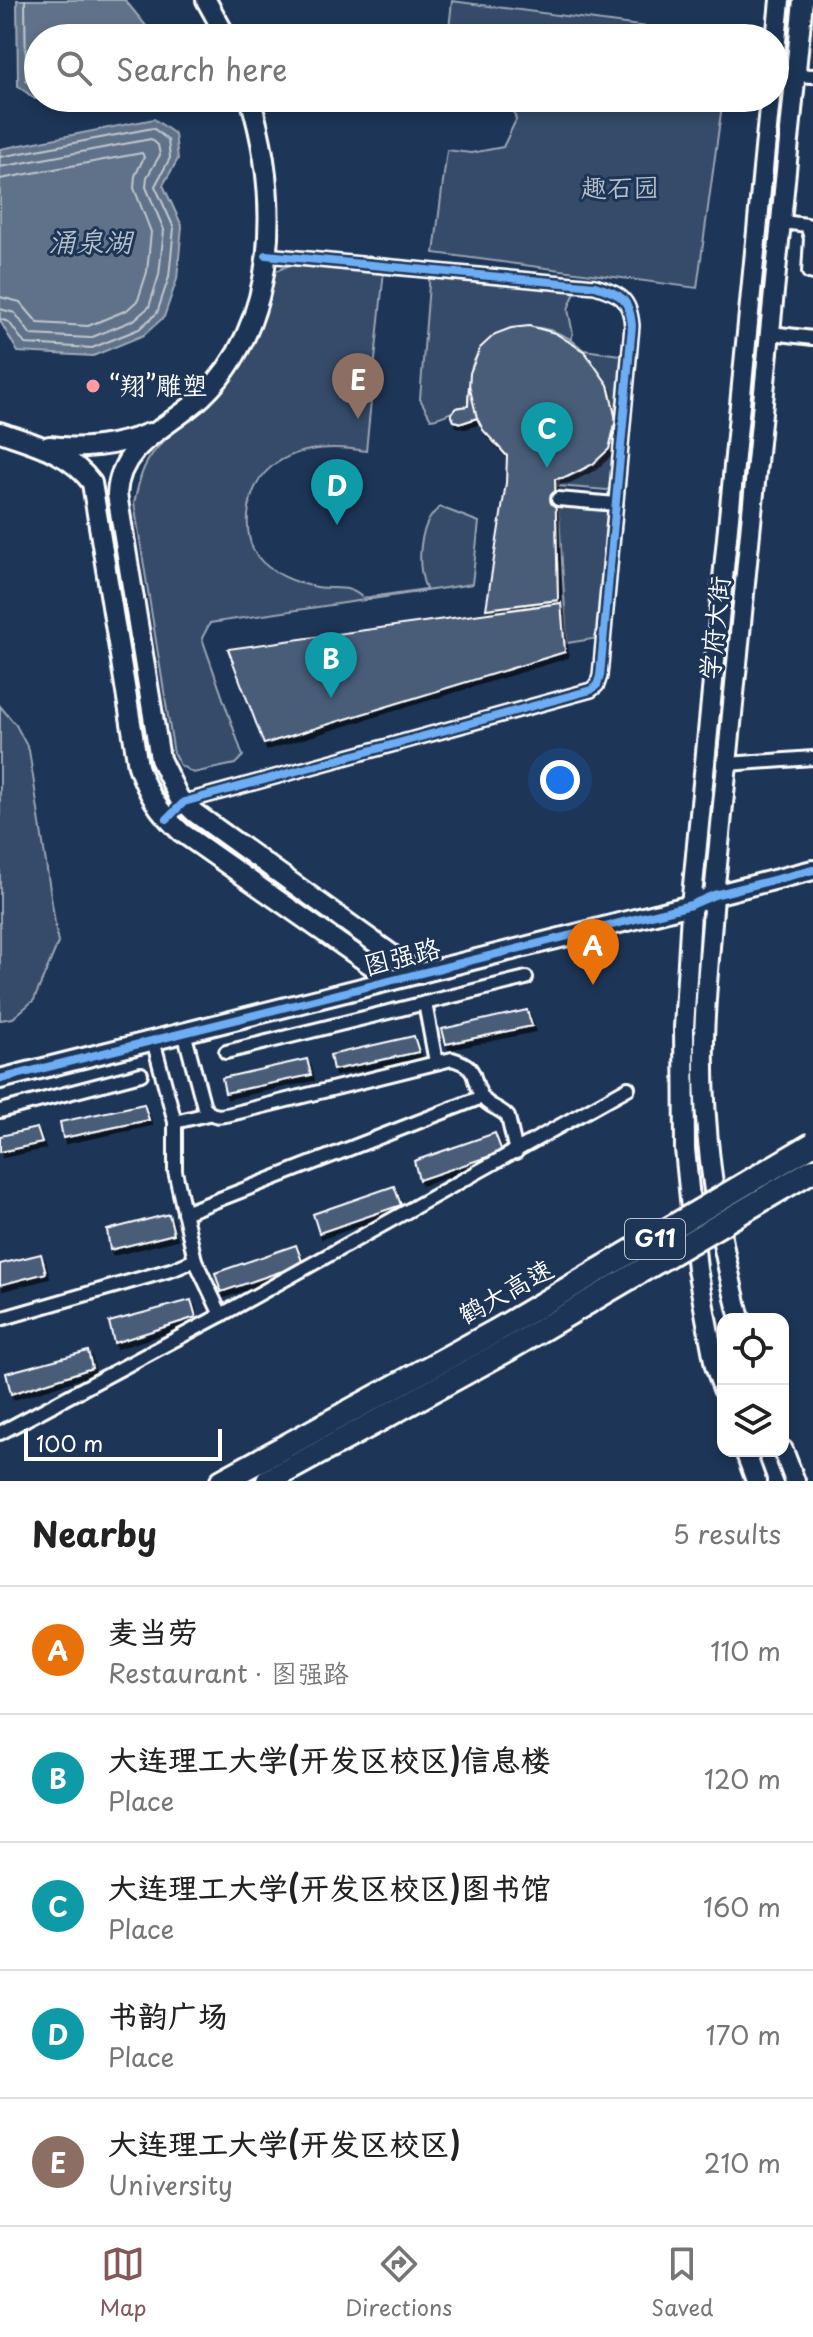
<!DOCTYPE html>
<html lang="en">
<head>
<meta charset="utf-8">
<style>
  :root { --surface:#fff; --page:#f6f6f6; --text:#222; --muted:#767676; --line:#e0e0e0; --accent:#85585c }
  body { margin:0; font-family:"Playpen Sans","LXGW WenKai TC",sans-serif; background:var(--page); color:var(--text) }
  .controls { position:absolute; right:24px; bottom:24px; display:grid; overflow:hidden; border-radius:16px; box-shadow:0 4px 12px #0003 }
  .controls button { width:72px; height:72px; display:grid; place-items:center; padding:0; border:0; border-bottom:2px solid var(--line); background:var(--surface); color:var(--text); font:40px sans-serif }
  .scale { position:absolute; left:24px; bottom:20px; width:198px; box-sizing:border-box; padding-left:8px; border:4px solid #fff; border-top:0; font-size:22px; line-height:28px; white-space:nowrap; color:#fff; -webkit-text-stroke:6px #1d3557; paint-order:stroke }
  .you { position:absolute; left:560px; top:780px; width:28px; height:28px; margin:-20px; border:6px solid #fff; border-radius:50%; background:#1a73e8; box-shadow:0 0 0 12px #1a73e833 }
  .badge { display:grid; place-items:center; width:52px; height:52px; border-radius:50%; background:var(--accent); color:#fff; font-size:26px; font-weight:700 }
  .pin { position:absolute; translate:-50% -66px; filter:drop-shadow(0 2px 4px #0008) }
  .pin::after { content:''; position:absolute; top:42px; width:28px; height:24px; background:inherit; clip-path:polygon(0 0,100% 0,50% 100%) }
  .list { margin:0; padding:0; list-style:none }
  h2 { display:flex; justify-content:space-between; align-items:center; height:104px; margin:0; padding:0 32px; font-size:34px }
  h2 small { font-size:26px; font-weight:400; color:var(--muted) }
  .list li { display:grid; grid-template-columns:52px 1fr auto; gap:24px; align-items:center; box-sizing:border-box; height:128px; padding:0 32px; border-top:2px solid var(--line) }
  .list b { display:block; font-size:30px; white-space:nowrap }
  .list p { margin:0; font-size:26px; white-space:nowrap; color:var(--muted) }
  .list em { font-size:26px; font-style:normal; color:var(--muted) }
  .icon { flex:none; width:44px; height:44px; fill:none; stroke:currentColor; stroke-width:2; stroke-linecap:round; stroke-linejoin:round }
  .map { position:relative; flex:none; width:813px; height:1481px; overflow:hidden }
  .search { position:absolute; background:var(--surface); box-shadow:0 4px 12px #0003; left:24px; right:24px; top:24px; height:88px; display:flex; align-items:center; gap:20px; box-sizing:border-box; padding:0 28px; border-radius:44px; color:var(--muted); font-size:30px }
  .sheet { height:744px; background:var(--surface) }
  nav { display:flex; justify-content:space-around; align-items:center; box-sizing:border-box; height:112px; border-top:2px solid var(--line); background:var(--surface); font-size:22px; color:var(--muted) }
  nav a { display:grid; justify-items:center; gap:4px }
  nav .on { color:var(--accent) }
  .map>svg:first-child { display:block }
</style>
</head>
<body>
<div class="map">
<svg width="813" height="1481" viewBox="0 0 813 1481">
  <defs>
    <filter id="shadow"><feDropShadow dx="3" dy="5" stdDeviation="0" flood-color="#0009"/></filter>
  </defs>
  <rect width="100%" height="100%" fill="#1d3557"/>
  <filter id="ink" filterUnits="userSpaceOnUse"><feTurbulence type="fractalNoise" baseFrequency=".0125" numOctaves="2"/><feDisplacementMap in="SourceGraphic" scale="16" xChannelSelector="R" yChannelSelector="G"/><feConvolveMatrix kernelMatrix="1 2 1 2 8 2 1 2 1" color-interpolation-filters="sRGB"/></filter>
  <g filter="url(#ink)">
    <!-- green -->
    <g fill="#364b69" stroke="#9aa5b4" stroke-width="2">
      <polygon points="452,1 730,38 448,38"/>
      <polygon points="511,98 723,98 697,288 434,253 447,150 471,153 503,147 516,120"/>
      <path d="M296,262L384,270L366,451C314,442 253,452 248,516C247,529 249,546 258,557C270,573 298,584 317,587C337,590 348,584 363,598L426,589C416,564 418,524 440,507L479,522L472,584L210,623L202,638L243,756L235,764L193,773L180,765L174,754L134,503C137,492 139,479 144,468C153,448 170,436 185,422C231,381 266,334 274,272Z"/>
      <path d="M430,272L576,290L568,309L573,334L570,340L584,350L628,356L613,485L607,490L558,486L559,478C576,477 589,467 601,456C619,439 619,410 609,388C605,380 599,375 594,368C591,363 589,357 585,352C555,318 490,316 473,363C468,376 469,392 468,406C455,409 445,417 431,419L420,399Z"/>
      <polygon points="558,499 607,506 611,511 599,638 567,643"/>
      <polygon points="0,706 16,725 29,750 58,943 34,1000 13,1018 0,1020"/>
    </g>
    <!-- water -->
    <g fill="#617289" stroke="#a0aab8" stroke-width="2">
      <polygon points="17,0 125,0 156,38 38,38 38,98 46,98 35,99 18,86"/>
      <polygon points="154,119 175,134 178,159 163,185 182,226 177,279 164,317 144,335 93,356 18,352 0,321 0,149"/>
    </g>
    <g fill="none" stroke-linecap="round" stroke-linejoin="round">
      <!-- shore -->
      <g stroke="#c0c7d0" stroke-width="2">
        <polyline points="25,0 26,81 38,91"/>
        <polyline points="0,157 153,128 168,140 170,158 155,186 174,228 169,277 157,313 139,329 92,348 25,344 9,322 0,319"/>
        <polyline points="0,167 151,139 158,145 160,155 147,177 146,187 164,230 159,275 149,307 134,320 90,338 31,335 15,313 0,309"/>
        <polyline points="0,179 142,153 144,157 135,176 134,188 151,232 147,272 138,300 127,310 88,326 38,323 20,302 0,297"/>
      </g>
    </g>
    <!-- building -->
    <g fill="#4a5d79" stroke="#fff" stroke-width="2" filter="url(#shadow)">
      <polygon points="529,326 555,333 585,352 608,385 616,420 609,449 593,464 567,477 555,479 558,600 486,609 506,483 507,456 483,430 477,418 462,423 454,421 451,414 456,408 468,406 470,373 480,348 495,334 511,328"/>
      <polygon points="469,385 477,418 462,423 454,421 451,414 456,408 468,406"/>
      <polygon points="561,603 565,652 264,744 228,649"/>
      <polygon points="527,1010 532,1026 446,1044 442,1029"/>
      <polygon points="414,1036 419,1052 333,1070 330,1055"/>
      <polygon points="307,1059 311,1075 225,1093 222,1078"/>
      <polygon points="144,1104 149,1120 63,1138 60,1122"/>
      <polygon points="37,1128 42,1143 0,1152 0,1136"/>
      <polygon points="495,1133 502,1152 419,1180 414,1161"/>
      <polygon points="394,1186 401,1205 319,1233 313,1214"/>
      <polygon points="169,1214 174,1234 110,1250 107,1230"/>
      <polygon points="296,1245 303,1264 221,1292 215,1273"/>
      <polygon points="41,1254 46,1273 0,1285 0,1264"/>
      <polygon points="191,1300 196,1317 114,1343 109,1322"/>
      <polygon points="88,1351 92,1368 11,1394 6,1373"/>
    </g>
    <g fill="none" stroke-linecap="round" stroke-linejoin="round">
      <defs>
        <g id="street">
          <polyline points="796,75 813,76"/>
          <polyline points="782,222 807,225 811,238 809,272 813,273"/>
          <polyline points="771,333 813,338"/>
          <polyline points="558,499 616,504"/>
          <polyline points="727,764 813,758"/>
          <path d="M167,819L184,802L591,690L597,685L600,676L632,326C630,298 620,294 595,286L266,255"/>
          <polyline points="425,1003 526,978"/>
          <path d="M184,1032L204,1107C212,1119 222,1116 235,1113L452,1059C480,1067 470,1078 482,1097C488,1107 501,1108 508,1117L516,1152"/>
          <polyline points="226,1052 425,1003 436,1062"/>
          <polyline points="0,1111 141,1074"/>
          <polyline points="175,1122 208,1114"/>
          <polyline points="184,1213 482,1097"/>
          <polyline points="195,1260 221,1315"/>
          <polyline points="0,1319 174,1269 195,1260 175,1171 175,1122 153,1040"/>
          <polyline points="0,1433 221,1315 628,1088"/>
        </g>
        <g id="secondary">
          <polyline points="206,0 227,38"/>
          <polyline points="775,51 780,0"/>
          <path d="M250,98C279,195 281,322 202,397C169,428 120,443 117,494L160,759L179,798L195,813L419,974"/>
          <path d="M0,432C35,444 69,452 92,483L138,766C147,793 159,812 181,832L392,980"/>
          <path d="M49,446C80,450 119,446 149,433"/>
          <polyline points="0,1079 691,905 714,895 813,870"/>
          <path d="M740,1319C717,1229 702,1134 704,1041C705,992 711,943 714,895L803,0"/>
          <polyline points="723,1389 715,1366 697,1269 685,1149 684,1028 692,896 770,98"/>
          <polyline points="783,1450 795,1481"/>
          <polyline points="745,1451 756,1481"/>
        </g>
        <g id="highway">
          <polyline points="222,1481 496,1331"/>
          <polyline points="268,1481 507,1350"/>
        </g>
      </defs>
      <!-- street casing -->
      <use href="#street" stroke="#fff" stroke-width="18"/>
      <!-- secondary casing -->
      <use href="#secondary" stroke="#fff" stroke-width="24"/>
      <!-- highway casing -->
      <use href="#highway" stroke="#fff" stroke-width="28"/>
      <!-- street -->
      <use href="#street" stroke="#1d3557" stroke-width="12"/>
      <!-- secondary -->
      <use href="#secondary" stroke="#1d3557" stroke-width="18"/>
      <!-- highway -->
      <use href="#highway" stroke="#1d3557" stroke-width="22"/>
      <defs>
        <g id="highway-bridge">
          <polyline points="496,1331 813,1144"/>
          <polyline points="507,1350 813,1170"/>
        </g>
      </defs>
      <!-- highway-bridge casing -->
      <use href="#highway-bridge" stroke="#fff" stroke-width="28" stroke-linecap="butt"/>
      <!-- highway-bridge -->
      <use href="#highway-bridge" stroke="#1d3557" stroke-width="22"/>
      <defs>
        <g id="cycleway">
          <path d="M167,819L184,802L591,690L597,685L600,676L632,326C630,298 620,294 595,286L266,255"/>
          <polyline points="0,1079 691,905 714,895 813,870"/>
        </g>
      </defs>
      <!-- cycleway casing -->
      <use href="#cycleway" stroke="#1d3557" stroke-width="13"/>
      <!-- cycleway -->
      <use href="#cycleway" stroke="#6dadf4" stroke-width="8"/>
    </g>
  </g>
  <!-- markers -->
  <circle fill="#ff9aa2" stroke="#1d3557" stroke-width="3" cx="93" cy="386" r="8"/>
  <g text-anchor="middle" stroke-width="6" stroke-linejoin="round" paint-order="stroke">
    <!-- shield labels -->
    <rect fill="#1d3557" stroke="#bbc2cd" stroke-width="2" x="625" y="1219" width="60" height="40" rx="6"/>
    <g font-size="24" font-weight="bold" fill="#fff">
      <text x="655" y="1247">G11</text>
    </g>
    <!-- park labels -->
    <g font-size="26" fill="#b9c0ca" stroke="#1d3557">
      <text x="620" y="197">趣石园</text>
    </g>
    <!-- poi labels -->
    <g font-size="26" fill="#fff" stroke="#1d3557" text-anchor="start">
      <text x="109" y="395">“翔”雕塑</text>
    </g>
    <!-- street labels -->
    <g font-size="26" fill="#fff" stroke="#1d3557">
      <text transform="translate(715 628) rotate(-84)" y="9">学府大街</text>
      <text transform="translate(402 957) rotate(-14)" y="9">图强路</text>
      <text transform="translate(506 1292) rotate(-29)" y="9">鹤大高速</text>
    </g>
    <!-- water labels -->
    <g font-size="28" font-style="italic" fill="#b8c0ca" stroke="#1d3557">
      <text x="90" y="252">涌泉湖</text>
    </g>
  </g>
</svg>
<div class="controls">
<button><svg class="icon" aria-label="locate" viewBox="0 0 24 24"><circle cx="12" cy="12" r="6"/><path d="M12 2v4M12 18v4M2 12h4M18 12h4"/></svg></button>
<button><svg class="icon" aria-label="layers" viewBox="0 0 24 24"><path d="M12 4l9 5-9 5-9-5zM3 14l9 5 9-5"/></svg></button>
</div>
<div class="scale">100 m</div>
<div class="you"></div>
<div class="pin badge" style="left:593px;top:985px;background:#e8710a">A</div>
<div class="pin badge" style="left:331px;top:698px;background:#0f9aa8">B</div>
<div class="pin badge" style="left:547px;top:468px;background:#0f9aa8">C</div>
<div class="pin badge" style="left:337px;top:525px;background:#0f9aa8">D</div>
<div class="pin badge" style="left:358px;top:419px;background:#8d6e63">E</div>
<div class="search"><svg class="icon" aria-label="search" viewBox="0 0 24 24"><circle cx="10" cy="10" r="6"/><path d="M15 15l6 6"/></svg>Search here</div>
</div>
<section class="sheet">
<h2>Nearby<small>5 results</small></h2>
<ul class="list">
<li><span class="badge" style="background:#e8710a">A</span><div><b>麦当劳</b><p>Restaurant · 图强路</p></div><em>110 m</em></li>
<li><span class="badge" style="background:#0f9aa8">B</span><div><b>大连理工大学(开发区校区)信息楼</b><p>Place</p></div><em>120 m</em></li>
<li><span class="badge" style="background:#0f9aa8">C</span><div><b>大连理工大学(开发区校区)图书馆</b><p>Place</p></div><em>160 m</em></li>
<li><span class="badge" style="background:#0f9aa8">D</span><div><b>书韵广场</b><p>Place</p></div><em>170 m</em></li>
<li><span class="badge" style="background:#8d6e63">E</span><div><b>大连理工大学(开发区校区)</b><p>University</p></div><em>210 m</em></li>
</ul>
</section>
<nav>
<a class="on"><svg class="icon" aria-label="map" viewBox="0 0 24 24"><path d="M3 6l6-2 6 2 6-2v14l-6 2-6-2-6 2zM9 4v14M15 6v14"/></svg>Map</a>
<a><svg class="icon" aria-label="directions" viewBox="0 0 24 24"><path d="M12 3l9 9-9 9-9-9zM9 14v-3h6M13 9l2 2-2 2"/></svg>Directions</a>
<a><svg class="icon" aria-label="saved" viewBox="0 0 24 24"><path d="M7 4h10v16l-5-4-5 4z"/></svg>Saved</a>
</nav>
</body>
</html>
